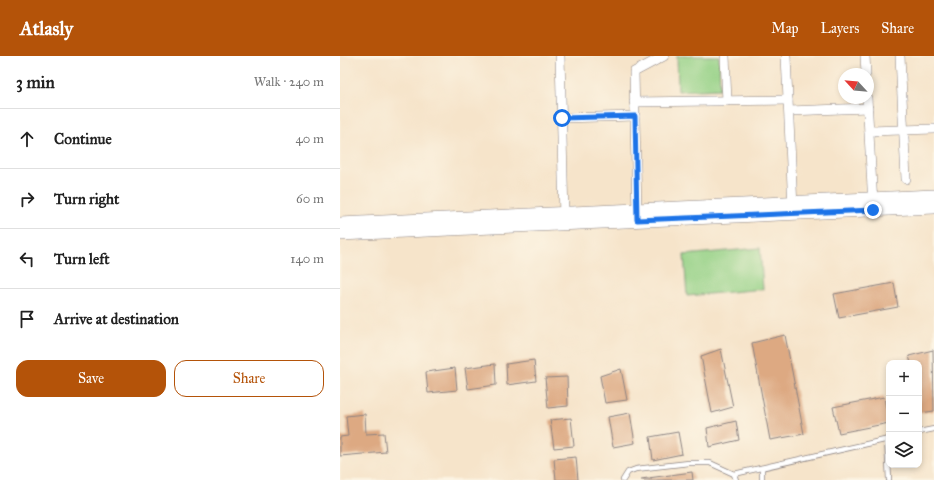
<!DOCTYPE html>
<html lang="en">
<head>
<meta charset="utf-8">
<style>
  :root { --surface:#fff; --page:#f6f6f6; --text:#222; --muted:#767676; --line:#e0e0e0; --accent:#b45309 }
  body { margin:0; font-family:"IM FELL Great Primer",serif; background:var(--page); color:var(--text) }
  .controls { position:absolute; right:12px; bottom:12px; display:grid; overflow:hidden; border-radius:8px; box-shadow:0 2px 6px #0003 }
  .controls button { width:36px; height:36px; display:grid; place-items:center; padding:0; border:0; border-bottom:1px solid var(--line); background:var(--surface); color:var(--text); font:20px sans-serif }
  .compass { position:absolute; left:498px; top:12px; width:36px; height:36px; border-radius:50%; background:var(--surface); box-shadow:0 2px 6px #0003; rotate:296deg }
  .stop { position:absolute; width:12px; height:12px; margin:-9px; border:3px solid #1a73e8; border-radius:50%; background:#fff }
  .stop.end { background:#1a73e8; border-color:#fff; box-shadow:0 1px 4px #0008 }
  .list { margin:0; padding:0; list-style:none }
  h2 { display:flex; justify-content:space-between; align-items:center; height:52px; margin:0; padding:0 16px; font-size:17px }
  h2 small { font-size:13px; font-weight:400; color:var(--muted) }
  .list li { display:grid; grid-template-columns:26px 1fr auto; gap:12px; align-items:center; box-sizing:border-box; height:60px; padding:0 16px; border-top:1px solid var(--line) }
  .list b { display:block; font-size:15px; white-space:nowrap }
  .list em { font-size:13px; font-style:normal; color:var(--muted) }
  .actions { display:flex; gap:8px; padding:12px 16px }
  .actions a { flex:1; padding:9px 0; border:1px solid var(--accent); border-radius:12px; text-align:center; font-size:14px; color:var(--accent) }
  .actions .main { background:var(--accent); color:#fff }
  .icon { flex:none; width:22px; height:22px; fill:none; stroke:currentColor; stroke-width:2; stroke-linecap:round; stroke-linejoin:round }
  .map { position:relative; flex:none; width:594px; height:424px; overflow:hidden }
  header { display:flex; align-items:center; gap:24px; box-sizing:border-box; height:56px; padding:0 20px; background:var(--accent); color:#fff }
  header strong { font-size:19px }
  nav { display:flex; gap:22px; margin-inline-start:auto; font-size:14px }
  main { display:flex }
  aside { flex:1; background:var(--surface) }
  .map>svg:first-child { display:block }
</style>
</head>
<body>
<header>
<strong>Atlasly</strong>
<nav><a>Map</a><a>Layers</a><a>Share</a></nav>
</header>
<main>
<aside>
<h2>3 min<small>Walk · 240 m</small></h2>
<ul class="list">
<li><svg class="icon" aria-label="ahead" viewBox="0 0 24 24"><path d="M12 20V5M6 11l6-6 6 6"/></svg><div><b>Continue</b></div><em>40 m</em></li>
<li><svg class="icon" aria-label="right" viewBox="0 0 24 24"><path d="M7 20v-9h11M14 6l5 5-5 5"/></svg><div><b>Turn right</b></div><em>60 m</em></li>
<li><svg class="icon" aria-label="left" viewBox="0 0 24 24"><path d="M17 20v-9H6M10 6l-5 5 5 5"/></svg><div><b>Turn left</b></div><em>140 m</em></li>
<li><svg class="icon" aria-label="arrive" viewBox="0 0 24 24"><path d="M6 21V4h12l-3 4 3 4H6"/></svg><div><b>Arrive at destination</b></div></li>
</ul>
<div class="actions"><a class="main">Save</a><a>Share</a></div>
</aside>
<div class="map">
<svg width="594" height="424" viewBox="0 0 594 424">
  <rect width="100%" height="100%" fill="#fcf5e5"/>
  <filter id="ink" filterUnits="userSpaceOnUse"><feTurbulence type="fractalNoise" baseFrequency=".025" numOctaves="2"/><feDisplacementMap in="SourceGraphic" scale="8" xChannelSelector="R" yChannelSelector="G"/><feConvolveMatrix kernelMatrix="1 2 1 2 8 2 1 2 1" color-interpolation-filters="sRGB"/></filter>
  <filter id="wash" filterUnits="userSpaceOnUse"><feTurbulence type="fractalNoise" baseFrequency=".012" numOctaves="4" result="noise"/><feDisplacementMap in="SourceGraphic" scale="16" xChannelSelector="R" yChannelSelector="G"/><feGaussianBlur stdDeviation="0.9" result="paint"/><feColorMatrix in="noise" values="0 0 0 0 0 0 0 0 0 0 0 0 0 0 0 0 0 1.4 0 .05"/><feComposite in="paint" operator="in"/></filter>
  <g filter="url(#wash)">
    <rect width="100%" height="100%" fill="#f6e4ca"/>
    <!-- grass -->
    <g fill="#95d186" stroke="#5c7a60">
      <polygon points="337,0 379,0 380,33 338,35"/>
      <polygon points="420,192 423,233 347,240 344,199"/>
    </g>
    <g id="blocks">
      <!-- building -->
      <g fill="#dda982">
        <polygon points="554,227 558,251 499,262 494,238"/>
        <polygon points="445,279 464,378 430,384 412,287"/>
        <polygon points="381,293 393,351 372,357 361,300"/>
        <polygon points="593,294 594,355 580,357 579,351 579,307 571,307 569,300"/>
        <polygon points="194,304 196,325 167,329 166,308"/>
        <polygon points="155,308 156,329 128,333 125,312"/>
        <polygon points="115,312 117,334 88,337 86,316"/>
        <polygon points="281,313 287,344 265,347 260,320"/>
        <polygon points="227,321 228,350 208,352 205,322"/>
        <polygon points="544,341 549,367 499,377 493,351"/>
        <polygon points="290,357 295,387 273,391 268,361"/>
        <polygon points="25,358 26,378 44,377 46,396 0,400 0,381 8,380 6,360"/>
        <polygon points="231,362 234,390 214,392 210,364"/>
        <polygon points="396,365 399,384 369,391 367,372"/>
        <polygon points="338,376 342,398 313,404 310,381"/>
        <polygon points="236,401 238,424 216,424 214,403"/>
        <polygon points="352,416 353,424 301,424 301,423"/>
      </g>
    </g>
  </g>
  <g filter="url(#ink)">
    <use href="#blocks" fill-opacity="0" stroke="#8c8382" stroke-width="1"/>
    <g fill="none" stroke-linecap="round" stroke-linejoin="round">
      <defs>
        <g id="service">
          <polyline points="579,376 594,373"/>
          <polyline points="547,383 549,424"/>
          <polyline points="394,418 396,424"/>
          <polyline points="283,424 288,416 296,413 349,407 370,407 394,418 549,383"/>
          <polyline points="422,424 422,412"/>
        </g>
        <g id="minor">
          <polyline points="220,0 224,162"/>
          <polyline points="385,0 387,45"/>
          <polyline points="446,0 453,152"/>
          <polyline points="525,0 526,18"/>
          <polyline points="560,0 566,123"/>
          <polyline points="527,42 533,149"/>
          <polyline points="294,46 448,44"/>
          <polyline points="449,55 528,52"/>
          <polyline points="222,62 295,60"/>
          <polyline points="529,75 594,73"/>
          <polyline points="297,158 294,16 324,0"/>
        </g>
        <g id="secondary">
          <polyline points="0,168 594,140"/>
          <polyline points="0,178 594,151"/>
        </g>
      </defs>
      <!-- service casing -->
      <use href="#service" stroke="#8c8382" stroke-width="6"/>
      <!-- minor casing -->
      <use href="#minor" stroke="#8c8382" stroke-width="10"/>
      <!-- secondary casing -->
      <use href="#secondary" stroke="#8c8382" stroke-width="14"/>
      <!-- service -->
      <use href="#service" stroke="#fff" stroke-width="4.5"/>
      <!-- minor -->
      <use href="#minor" stroke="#fff" stroke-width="9"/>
      <!-- secondary -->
      <use href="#secondary" stroke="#fff" stroke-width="13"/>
    </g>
  </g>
  <g fill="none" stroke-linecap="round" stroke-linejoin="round" filter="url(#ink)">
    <!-- route -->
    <polyline stroke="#1a73e8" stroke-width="5" points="222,62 295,60 297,164 533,154"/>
  </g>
</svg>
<div class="controls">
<button>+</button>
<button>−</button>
<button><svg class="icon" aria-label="layers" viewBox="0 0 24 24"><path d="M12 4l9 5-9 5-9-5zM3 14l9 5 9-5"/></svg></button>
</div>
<svg class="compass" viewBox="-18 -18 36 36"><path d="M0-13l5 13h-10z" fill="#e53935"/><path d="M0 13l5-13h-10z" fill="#767676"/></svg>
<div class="stop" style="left:222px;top:62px"></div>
<div class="stop end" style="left:533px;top:154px"></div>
</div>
</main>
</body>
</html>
